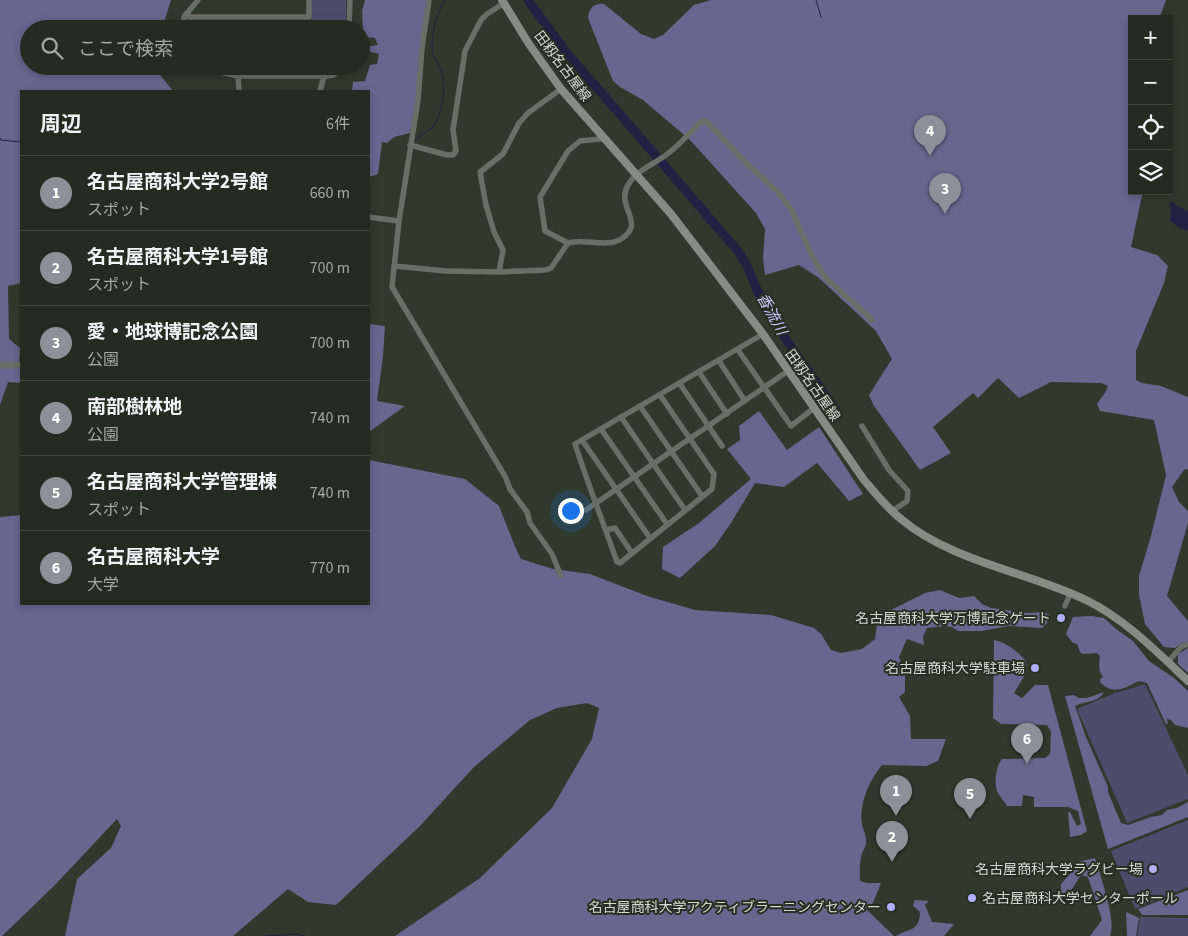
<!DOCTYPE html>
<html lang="ja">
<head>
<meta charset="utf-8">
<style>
  :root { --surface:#232c21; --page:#2b342a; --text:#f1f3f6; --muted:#a3a7a5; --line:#40483f; --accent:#8c9099 }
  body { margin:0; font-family:"Source Sans 3","Noto Sans JP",sans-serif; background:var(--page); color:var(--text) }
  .controls { position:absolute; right:15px; top:15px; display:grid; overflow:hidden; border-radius:0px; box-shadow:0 2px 8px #0003 }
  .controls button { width:45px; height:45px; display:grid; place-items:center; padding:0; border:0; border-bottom:1px solid var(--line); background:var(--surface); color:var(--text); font:25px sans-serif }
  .you { position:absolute; left:570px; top:510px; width:18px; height:18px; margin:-12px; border:4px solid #fff; border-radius:50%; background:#1a73e8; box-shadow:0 0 0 8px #1a73e833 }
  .badge { display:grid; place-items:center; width:32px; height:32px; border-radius:50%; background:var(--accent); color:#fff; font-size:16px; font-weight:700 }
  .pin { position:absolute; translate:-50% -41px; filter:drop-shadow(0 1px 2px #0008) }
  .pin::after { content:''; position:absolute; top:26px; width:18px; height:15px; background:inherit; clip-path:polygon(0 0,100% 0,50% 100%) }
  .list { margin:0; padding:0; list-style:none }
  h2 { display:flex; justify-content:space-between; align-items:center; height:65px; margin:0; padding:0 20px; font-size:21px }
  h2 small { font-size:16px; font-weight:400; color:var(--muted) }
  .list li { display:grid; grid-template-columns:32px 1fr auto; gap:15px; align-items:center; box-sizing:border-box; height:75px; padding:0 20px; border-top:1px solid var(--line) }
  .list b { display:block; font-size:19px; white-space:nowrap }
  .list p { margin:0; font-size:16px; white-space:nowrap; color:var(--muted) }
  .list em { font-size:16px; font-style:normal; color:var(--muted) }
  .icon { flex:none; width:28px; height:28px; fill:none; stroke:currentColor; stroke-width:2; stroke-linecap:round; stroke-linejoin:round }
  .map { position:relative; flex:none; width:1188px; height:936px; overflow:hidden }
  .search { position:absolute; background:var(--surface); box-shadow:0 2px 8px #0003; left:20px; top:20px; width:350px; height:55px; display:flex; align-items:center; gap:12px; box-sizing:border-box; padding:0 18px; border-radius:28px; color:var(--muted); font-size:19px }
  .panel { position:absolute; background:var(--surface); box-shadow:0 2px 8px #0003; left:20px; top:90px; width:350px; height:515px; border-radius:0px }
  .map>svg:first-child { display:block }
</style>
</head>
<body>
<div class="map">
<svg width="1188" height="936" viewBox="0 0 1188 936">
  <rect width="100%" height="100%" fill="#2f3a2c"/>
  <!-- green -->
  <g fill="#4c4c6c">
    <polygon points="311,0 346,0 346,29 312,29"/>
    <polygon points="1145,684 1188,775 1188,799 1127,823 1077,709 1115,693"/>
    <polygon points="1188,820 1188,887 1135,909 1111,851"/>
    <polygon points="1140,917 1188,918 1188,936 1137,936"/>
  </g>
  <!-- forest -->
  <g fill="#66668f">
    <polygon points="0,0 171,0 162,29 29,29 29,66 153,66 173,91 21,91 21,283 8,286 9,339 20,348 19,366 21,366 21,383 8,382 0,405"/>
    <polygon points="365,0 427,0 416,99 410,133 394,137 387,143 382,142 378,174 369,177 369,91 352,91 353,82 365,81 370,65 377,64 379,54 367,51 365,47 378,45 375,38 361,37 363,29 362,11"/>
    <path d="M711,0H1166L1159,19H1132V191H1143L1131,247L1157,255L1168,266L1164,283L1136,351V380L1142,383L1161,386L1188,397V469L1184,470L1172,487L1179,502L1188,511V523L1167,596L1188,621V642L1182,643L1175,648L1164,647L1145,624L1139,595V576L1151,536L1166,475L1154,420L1100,411L1097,404L1105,393L1108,386L1101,383L1051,382L1019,398L998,378L978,398L973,393L933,427L951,453L920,470L874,406L869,395L892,359L876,331L819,278L799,265L765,275L763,259L765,229L756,213L690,140L643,100L620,87L613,81L588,18C589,8 594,3 604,4L641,34L654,39L663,35L694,5Z"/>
    <polygon points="369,324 385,326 383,356 377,401 405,406 369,432"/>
    <polygon points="759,411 787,450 819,427 863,494 849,501 817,463 784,487 755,483 731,523 715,546 680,578 662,569 663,547 699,523 751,479 727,449 740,440 739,426"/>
    <path d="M369,460L465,479L499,506L516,549L521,559L553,569L590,574L647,596L695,610L771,615L814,628L821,634L831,650L841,653L862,649L875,639L877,625L887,612L925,593L940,590L959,598L974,596L982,604L991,608L1028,613L1044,612L1049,615L1047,623L1042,628L1009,626L982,631H958L952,627L945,626L927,628L923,637L924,645L907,639L899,657L901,663L905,665V692L899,697L910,716L911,739H946L938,761L926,766L882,765C869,781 859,803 862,824C863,830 867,836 866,843C866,847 863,850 862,854C859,862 860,872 860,881L867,883H881L873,903L866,909L894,936H395L480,878L552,808L592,739L599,708L587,703L557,708L530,720L474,767L419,827L336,905L308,902L288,889L233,936H65L77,879L111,848L121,826L117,819L54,886L2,936H0V517L21,515V604H369Z"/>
    <path d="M1092,616L1104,618L1116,629L1133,641L1149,661L1174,678L1188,691V728L1175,725L1171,720L1167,719L1168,724H1166L1147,683L1139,681C1125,688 1113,696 1100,682V679L1103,677C1098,671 1099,664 1100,656L1097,653L1082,654L1080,652L1077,644L1073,643L1066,634L1073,617Z"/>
    <path d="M994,640C1006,642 1018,652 1026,661V673L1014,693L1022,698L1035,685H1048L1087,831L1081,835L1070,837L1068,812H1070L1077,826L1081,824L1078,811L1068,807H1034V797L1023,795L1022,806H1007C1004,801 999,796 997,791C994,783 996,765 1002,759L1045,758L1050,754L1051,732L1047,725L1001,724L993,718Z"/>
    <polygon points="1188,648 1188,673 1178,664 1178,654"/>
    <path d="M1104,692C1098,703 1085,701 1075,706L1086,737L1108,787V792L1121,823L1128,825L1151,817L1162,815L1167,810L1177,808L1188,802V817L1108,849L1065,696L1074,695L1079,698H1087Z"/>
    <path d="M1095,858C1100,875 1117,921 1110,936H1090L1102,920L1088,877L1081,875L1070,892L1060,901L1061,884L1071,873L1073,863Z"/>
    <polygon points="1188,890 1188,915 1142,915 1138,909"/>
    <path d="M915,900L929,901L925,905L932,922L954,924L944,936H896C910,927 919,933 920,912L913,906Z"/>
    <polygon points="1126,912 1139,918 1136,936 1127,936"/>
  </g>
  <!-- water -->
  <path fill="#222043" d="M1171,201L1188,212V231L1181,229L1170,221C1173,214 1168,209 1171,201Z"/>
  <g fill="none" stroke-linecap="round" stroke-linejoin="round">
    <!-- stream -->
    <g stroke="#222043" stroke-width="1">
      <polyline points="816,0 821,17"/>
      <polyline points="0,138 1,140 21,142"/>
      <path d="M414,140C419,139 420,136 423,134C426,131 431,130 433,127C442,117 446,86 442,74C440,64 432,59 432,49C431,33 437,13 445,0"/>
      <polyline points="266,936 297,934 305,936"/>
    </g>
    <!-- river -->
    <g stroke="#222043" stroke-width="9">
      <polyline points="528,0 566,52 657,157"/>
      <polyline points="662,163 707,215"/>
      <polyline points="709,218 738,251 747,266 765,308 778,328 836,410"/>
    </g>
    <!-- minor -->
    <g stroke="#696e67" stroke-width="5.5">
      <polyline points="429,0 422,48 418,100 399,221 392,287 506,478 510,489 527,512 530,523 552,554 561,576"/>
      <polyline points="186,14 190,17 309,17 309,0"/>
      <polyline points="184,29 184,17 198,0"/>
      <polyline points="349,29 350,0"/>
      <path d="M194,66L238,76H324C334,76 336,75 340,66"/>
      <polyline points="238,76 239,91"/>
      <polyline points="320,91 324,76"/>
      <path d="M604,137L600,139L580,141L568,151L540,197L545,231L568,243C584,238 608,248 621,239C647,223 615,207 628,185C637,169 657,163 670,152C681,143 691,132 700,122L706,121L746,163L778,192L792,211L812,256L826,278L872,320"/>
      <polyline points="410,145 447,155 453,155 456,151 453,130 465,51 481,20 487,14 504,3"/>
      <polyline points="369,217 399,221"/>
      <polyline points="394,266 446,271 499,272 546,270 551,268 568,243"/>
      <polyline points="499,272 503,250 494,232 486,205 480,172 503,154 519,123 528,113 561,89"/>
      <polyline points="738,350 791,426 814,408"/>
      <polyline points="719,361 745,401"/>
      <polyline points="699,372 727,414"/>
      <polyline points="680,384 722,446"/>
      <path d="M660,395L714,474L712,489L620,563L617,562C603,522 588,484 575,444L763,334"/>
      <polyline points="640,406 702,496"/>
      <polyline points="621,417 685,510"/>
      <polyline points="862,426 889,470 908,491 907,501 892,511"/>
      <polyline points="601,429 667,524"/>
      <polyline points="582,440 650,538"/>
      <polyline points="586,510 788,371"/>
      <polyline points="606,530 615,528 632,553"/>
      <polyline points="1065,606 1070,594"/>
      <polyline points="1168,662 1181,647 1188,644"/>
    </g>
    <!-- tertiary -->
    <polyline stroke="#696e67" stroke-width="7" points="0,365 21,365"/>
    <!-- secondary -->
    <path stroke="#858d82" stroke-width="8" d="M502,0L529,44L561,89L671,214L763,334L864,480C876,494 887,508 901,519C952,562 1029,572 1088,601C1126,620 1157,652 1188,681"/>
  </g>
  <!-- markers -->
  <g fill="#afaefa" stroke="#263022" stroke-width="2">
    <circle cx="1061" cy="618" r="5"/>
    <circle cx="1035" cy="668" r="5"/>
    <circle cx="1153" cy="869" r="5"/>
    <circle cx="972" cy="898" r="5"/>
    <circle cx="891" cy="907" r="5"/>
  </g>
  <g text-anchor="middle" stroke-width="4" stroke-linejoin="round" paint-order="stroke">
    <!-- street labels -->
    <g font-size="14" fill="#d1d8cf" stroke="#263022">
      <text transform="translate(563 66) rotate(53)" y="5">田籾名古屋線</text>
      <text transform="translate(813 385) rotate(55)" y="5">田籾名古屋線</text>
    </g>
    <!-- poi labels -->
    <g font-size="14" fill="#d1d8cf" stroke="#263022" text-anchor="end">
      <text x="1051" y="623">名古屋商科大学万博記念ゲート</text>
      <text x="1025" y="673">名古屋商科大学駐車場</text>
      <text x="1143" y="874">名古屋商科大学ラグビー場</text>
      <text x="982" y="903" text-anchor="start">名古屋商科大学センターポール</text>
      <text x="881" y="912">名古屋商科大学アクティブラーニングセンター</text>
    </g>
    <!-- water labels -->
    <g font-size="15" font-style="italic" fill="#c8c9ff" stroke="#263022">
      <text transform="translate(772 314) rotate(61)" y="5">香流川</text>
    </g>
  </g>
</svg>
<div class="controls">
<button>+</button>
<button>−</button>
<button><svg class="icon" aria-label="locate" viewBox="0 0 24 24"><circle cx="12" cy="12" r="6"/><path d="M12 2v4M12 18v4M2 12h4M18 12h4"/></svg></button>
<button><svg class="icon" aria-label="layers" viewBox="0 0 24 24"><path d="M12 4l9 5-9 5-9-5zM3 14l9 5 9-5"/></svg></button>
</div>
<div class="you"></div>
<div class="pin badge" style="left:896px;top:816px">1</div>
<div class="pin badge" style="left:892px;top:862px">2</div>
<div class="pin badge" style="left:945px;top:214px">3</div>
<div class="pin badge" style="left:930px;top:156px">4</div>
<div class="pin badge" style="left:970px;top:819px">5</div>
<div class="pin badge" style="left:1027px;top:764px">6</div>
<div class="search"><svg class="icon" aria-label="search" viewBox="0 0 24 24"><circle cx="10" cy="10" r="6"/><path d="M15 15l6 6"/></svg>ここで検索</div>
<section class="panel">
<h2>周辺<small>6件</small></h2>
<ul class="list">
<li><span class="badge">1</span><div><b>名古屋商科大学2号館</b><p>スポット</p></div><em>660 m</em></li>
<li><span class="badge">2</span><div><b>名古屋商科大学1号館</b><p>スポット</p></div><em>700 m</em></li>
<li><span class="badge">3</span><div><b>愛・地球博記念公園</b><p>公園</p></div><em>700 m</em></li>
<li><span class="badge">4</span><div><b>南部樹林地</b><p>公園</p></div><em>740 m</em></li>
<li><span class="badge">5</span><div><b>名古屋商科大学管理棟</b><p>スポット</p></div><em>740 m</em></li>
<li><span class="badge">6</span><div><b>名古屋商科大学</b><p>大学</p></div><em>770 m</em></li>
</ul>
</section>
</div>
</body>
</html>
